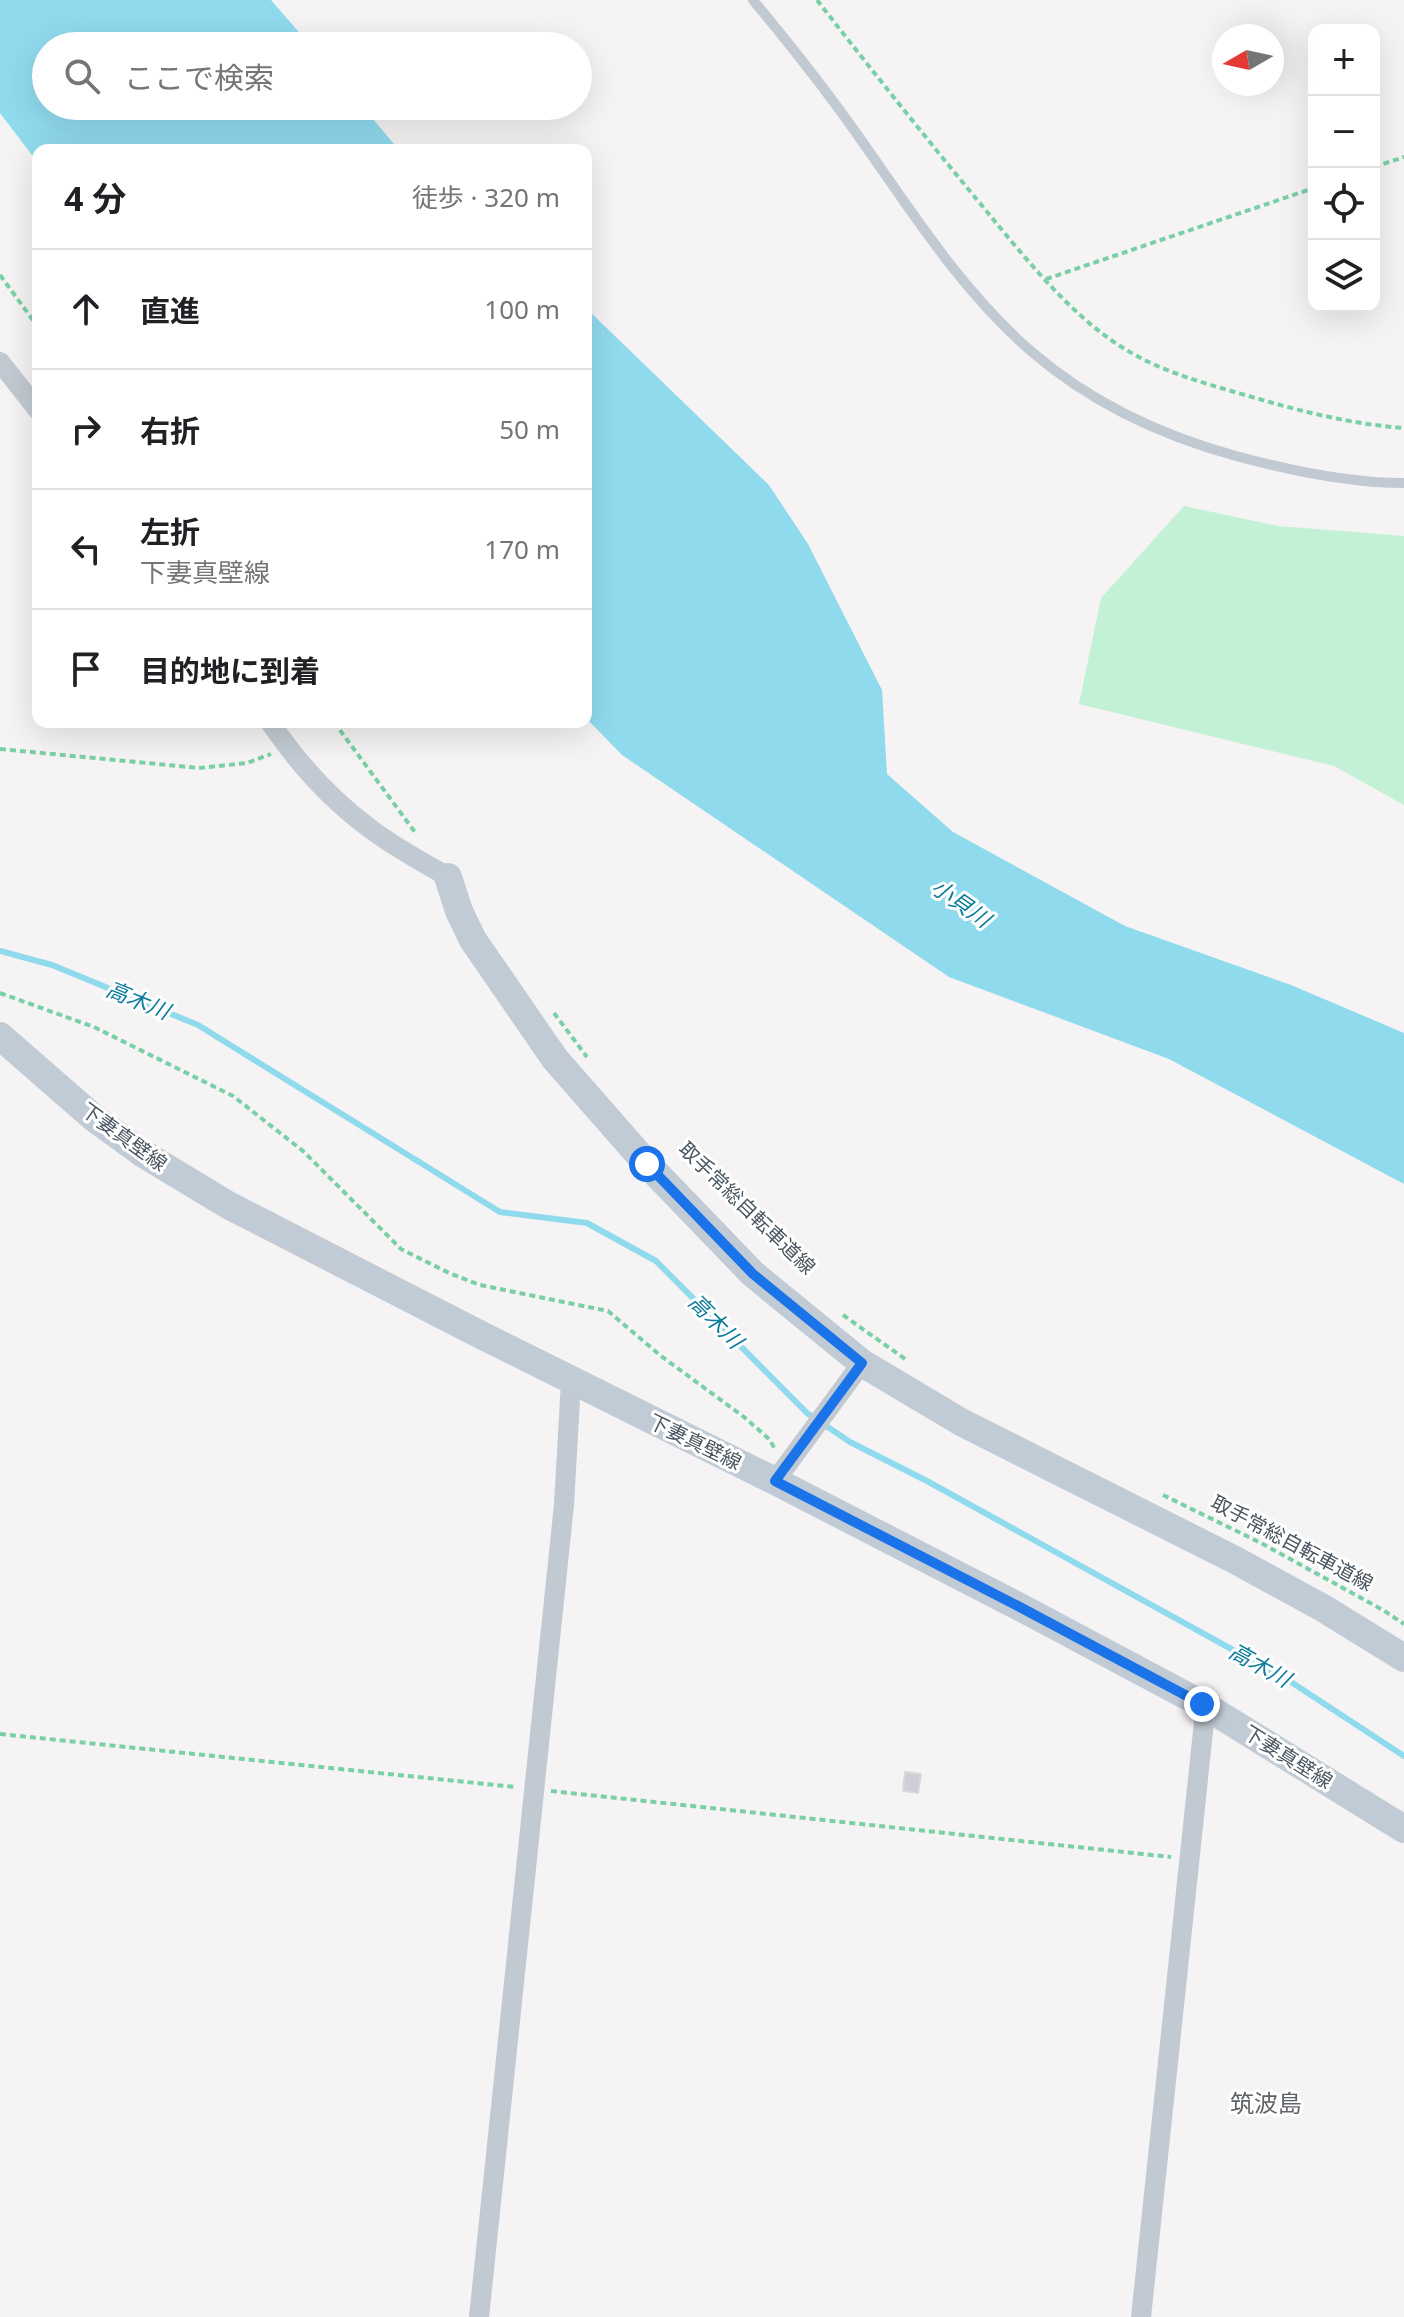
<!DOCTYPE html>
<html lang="ja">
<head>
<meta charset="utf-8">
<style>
  :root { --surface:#fff; --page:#f6f6f6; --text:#202124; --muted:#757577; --line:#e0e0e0 }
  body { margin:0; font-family:"Noto Sans","Noto Sans JP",sans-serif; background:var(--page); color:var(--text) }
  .controls { position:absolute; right:24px; top:24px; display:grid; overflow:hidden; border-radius:16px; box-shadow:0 8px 32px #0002 }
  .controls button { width:72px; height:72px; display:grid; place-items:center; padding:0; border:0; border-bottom:2px solid var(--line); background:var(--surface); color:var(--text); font:40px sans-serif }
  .compass { position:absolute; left:1212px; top:24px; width:72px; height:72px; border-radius:50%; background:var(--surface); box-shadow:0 8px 32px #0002; rotate:261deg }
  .stop { position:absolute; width:24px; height:24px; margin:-18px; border:6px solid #1a73e8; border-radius:50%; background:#fff }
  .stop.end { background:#1a73e8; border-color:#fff; box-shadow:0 2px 8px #0008 }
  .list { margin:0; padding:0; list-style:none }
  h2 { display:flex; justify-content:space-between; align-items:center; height:104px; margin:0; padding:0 32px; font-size:34px }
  h2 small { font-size:26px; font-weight:400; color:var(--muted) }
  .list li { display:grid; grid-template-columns:52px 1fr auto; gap:24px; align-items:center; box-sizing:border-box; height:120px; padding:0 32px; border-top:2px solid var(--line) }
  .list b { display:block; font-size:30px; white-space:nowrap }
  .list p { margin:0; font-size:26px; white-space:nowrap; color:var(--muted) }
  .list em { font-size:26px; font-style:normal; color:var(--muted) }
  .icon { flex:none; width:44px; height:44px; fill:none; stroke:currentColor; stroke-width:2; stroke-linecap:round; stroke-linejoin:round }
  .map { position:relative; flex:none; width:1404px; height:2317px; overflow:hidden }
  .search { position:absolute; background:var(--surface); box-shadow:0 8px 32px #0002; left:32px; top:32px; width:560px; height:88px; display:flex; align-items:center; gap:20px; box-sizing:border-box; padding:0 28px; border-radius:44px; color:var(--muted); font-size:30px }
  .panel { position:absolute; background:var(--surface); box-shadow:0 8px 32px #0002; left:32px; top:144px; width:560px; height:584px; border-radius:16px }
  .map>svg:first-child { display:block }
</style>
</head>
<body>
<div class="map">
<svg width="1404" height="2317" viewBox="0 0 1404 2317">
  <rect width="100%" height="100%" fill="#f5f3f3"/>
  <!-- green -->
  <polygon fill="#c3f1d5" points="1184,506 1278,526 1404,536 1404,805 1334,766 1079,704 1101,598"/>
  <!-- water -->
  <g fill="#90daee">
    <polygon points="0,0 271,0 311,46 46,46 46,106 362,106 399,150 38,150 38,163 0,113"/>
    <polygon points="586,308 769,485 808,544 882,690 887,774 953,832 1125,926 1291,985 1404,1033 1404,1184 1169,1059 949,977 622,755 586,718"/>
  </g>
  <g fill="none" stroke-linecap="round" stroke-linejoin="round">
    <!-- stream -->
    <polyline stroke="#90daee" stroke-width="6" points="0,951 52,965 198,1025 500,1212 587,1223 656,1261 807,1413 850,1442 927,1481 1291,1682 1404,1756"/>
  </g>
  <!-- building -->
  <polygon fill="#cdcfd5" stroke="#d7d9de" stroke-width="2" points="905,1772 921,1774 918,1793 903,1791"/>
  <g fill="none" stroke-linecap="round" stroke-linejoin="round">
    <!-- path -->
    <g stroke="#7ad0a6" stroke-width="4" stroke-dasharray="6 4" stroke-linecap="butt">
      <path d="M817,0C873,72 930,143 988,213C1026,259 1070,314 1120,346C1157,370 1197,381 1238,393C1293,409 1347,424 1404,428"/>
      <polyline points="1374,167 1404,157"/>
      <polyline points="0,275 38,327"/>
      <polyline points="1046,279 1314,188"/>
      <polyline points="334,722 417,835"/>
      <polyline points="0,749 199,768 247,763 271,754"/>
      <polyline points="0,993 94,1027 233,1096 303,1151 401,1249 449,1273 480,1285 608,1311 661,1356 744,1417 769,1439 775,1449"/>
      <polyline points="554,1013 587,1057"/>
      <polyline points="843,1315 908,1361"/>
      <polyline points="1163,1495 1261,1543 1383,1610 1404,1624"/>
      <polyline points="0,1734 515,1787"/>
      <polyline points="551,1791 1171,1857"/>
    </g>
    <!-- lane -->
    <path stroke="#c1cad2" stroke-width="10" d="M753,0C788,42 822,85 854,130C909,207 959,289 1032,352C1090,402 1163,436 1236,456C1288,470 1350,483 1404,483"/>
    <!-- street -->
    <g stroke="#c1cad2" stroke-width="20">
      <polyline points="0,362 38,410"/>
      <path d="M270,722C297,762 329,798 368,827C392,846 421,861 448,877"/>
      <polyline points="775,1481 862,1363"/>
      <polyline points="479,2317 564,1505 571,1381"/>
      <polyline points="1141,2317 1204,1722 1208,1708"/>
    </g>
    <!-- secondary -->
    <g stroke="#c1cbd6" stroke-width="28">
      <polyline points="448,877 459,911 473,940 555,1059 647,1164 753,1274 862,1363 961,1422 1235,1560 1323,1608 1404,1658"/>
      <polyline points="0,1036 94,1118 142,1153 228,1205 483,1336 775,1481 1016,1605 1202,1704 1404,1829"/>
    </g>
  </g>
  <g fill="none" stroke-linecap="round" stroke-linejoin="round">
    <!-- route -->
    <polyline stroke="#1a73e8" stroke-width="10" points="647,1164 753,1274 862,1363 775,1481 1016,1605 1202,1704"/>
  </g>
  <g text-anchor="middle" stroke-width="6" stroke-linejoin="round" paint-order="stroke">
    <!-- street labels -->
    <g font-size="20" fill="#4a5661" stroke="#fff">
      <text transform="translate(124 1137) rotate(36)" y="7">下妻真壁線</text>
      <text transform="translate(747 1208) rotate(44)" y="7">取手常総自転車道線</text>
      <text transform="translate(695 1442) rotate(26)" y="7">下妻真壁線</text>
      <text transform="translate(1292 1543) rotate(28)" y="7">取手常総自転車道線</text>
      <text transform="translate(1288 1757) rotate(32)" y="7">下妻真壁線</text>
    </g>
    <!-- water labels -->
    <g font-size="22" font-style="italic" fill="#0c7c9b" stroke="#fff">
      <text transform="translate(961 903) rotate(35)" y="8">小貝川</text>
      <text transform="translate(138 1000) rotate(22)" y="8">高木川</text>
      <text transform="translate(716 1321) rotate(45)" y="8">高木川</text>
      <text transform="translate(1260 1665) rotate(29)" y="8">高木川</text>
    </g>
    <!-- quarter labels -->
    <g font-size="24" fill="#5f6368" stroke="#fff">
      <text x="1266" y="2112">筑波島</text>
    </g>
  </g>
</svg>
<div class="controls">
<button>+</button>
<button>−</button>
<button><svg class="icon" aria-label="locate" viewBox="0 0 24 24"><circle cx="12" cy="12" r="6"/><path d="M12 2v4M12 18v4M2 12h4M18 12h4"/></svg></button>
<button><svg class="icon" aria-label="layers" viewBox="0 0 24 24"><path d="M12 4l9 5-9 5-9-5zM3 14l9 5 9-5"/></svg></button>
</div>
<svg class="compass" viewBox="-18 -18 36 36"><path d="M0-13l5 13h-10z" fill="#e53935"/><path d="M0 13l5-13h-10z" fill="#757577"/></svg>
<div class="stop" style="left:647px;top:1164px"></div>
<div class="stop end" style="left:1202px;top:1704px"></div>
<div class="search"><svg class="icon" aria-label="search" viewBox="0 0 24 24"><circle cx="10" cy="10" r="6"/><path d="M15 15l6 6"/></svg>ここで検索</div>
<section class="panel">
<h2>4 分<small>徒歩 · 320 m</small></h2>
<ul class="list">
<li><svg class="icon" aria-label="ahead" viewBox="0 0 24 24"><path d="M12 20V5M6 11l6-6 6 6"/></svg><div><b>直進</b></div><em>100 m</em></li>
<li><svg class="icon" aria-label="right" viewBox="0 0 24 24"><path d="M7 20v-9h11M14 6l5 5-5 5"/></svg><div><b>右折</b></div><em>50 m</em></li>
<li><svg class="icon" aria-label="left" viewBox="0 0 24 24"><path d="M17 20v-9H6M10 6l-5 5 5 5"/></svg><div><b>左折</b><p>下妻真壁線</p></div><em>170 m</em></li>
<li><svg class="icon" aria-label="arrive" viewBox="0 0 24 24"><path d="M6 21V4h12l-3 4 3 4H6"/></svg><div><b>目的地に到着</b></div></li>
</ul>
</section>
</div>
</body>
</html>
